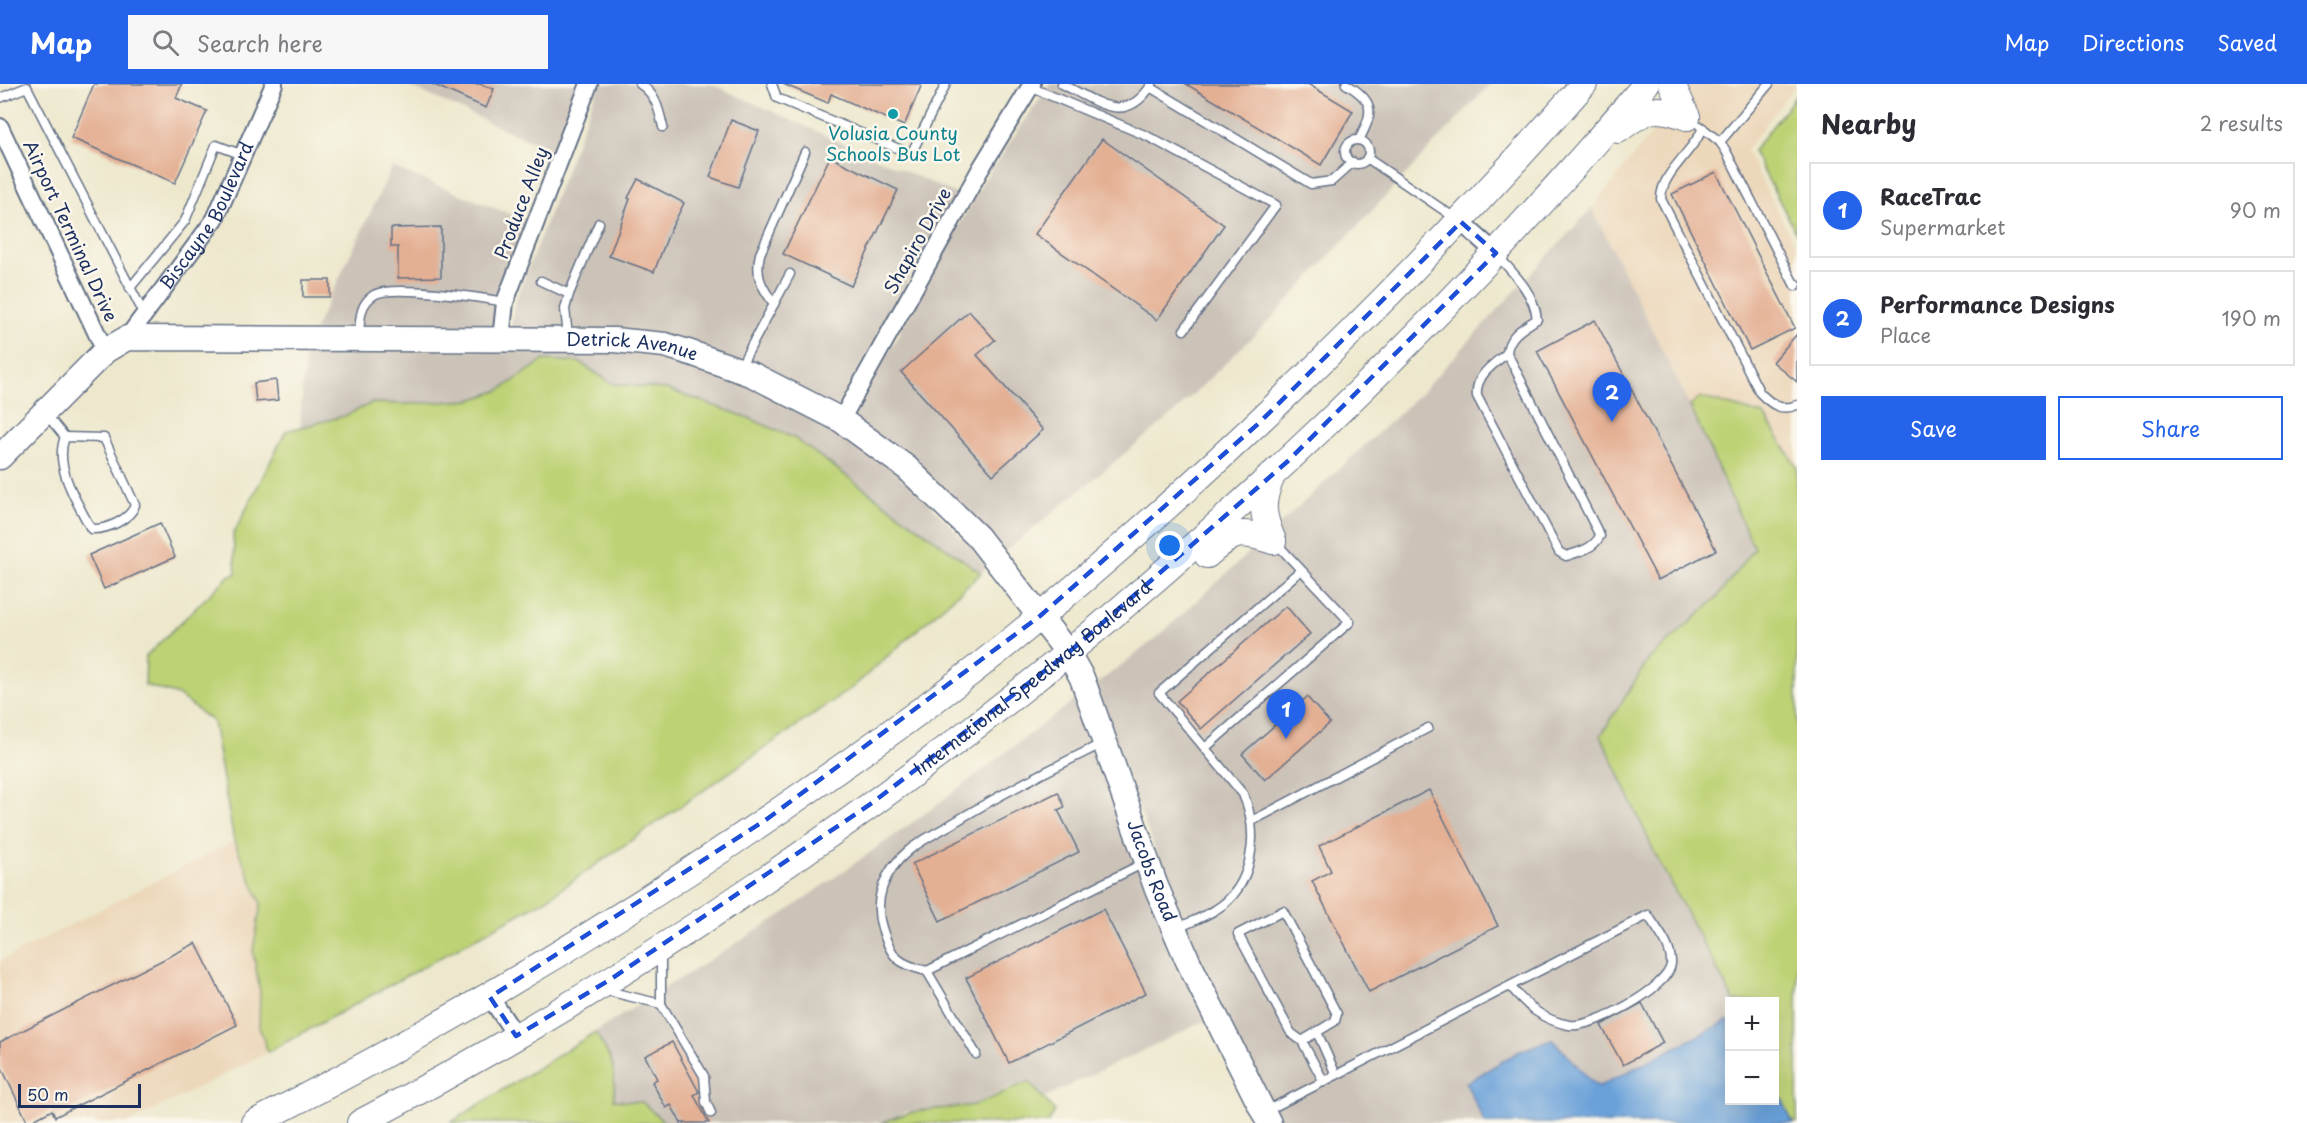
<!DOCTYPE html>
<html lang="en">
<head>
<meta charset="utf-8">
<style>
  :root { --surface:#fff; --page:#f7f7f7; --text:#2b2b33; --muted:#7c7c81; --line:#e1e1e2; --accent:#2563eb }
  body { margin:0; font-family:"Playpen Sans",sans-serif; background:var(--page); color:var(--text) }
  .controls { position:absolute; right:18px; bottom:18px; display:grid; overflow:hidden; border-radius:0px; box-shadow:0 6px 24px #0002 }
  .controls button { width:54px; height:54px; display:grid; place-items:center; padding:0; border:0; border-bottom:2px solid var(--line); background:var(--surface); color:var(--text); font:30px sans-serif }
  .scale { position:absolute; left:18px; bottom:15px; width:123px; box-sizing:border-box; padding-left:6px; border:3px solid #1b2f5e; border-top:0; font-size:16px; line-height:21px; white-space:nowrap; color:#1b2f5e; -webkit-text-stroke:4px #fbf7ec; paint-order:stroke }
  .you { position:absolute; left:1170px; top:462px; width:21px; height:21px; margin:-15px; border:4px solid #fff; border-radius:50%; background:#1a73e8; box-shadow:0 0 0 9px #1a73e833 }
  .badge { display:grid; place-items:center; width:39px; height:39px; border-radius:50%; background:var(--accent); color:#fff; font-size:20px; font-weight:700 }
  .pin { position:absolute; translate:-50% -50px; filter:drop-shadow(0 2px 3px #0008) }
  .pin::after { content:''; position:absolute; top:32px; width:21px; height:18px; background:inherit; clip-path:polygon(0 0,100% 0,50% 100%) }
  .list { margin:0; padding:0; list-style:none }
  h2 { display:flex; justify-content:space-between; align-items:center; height:78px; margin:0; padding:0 24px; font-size:26px }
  h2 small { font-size:20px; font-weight:400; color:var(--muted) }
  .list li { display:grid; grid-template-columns:39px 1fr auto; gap:18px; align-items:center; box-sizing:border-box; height:96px; margin:0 12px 12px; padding:0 12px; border:2px solid var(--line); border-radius:0px }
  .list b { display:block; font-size:22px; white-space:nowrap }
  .list p { margin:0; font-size:20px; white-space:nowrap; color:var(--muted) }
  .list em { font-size:20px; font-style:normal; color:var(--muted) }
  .actions { display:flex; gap:12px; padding:18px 24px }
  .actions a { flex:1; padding:14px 0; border:2px solid var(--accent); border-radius:0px; text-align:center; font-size:21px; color:var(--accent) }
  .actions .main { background:var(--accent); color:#fff }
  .icon { flex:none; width:33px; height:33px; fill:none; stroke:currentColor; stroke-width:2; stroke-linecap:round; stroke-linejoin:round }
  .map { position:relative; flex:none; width:1797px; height:1039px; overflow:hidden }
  header { display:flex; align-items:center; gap:36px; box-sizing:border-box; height:84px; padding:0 30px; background:var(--accent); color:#fff }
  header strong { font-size:28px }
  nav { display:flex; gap:33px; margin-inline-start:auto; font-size:21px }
  .search { width:420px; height:54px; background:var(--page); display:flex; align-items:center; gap:15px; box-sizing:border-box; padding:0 21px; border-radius:0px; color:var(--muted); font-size:22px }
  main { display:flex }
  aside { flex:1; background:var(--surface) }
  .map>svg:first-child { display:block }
</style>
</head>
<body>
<header>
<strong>Map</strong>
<div class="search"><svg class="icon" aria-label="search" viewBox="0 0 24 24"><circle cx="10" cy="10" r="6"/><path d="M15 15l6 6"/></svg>Search here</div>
<nav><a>Map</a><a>Directions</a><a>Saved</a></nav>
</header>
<main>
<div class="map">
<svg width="1797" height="1039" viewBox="0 0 1797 1039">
  <rect width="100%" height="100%" fill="#fbf7ec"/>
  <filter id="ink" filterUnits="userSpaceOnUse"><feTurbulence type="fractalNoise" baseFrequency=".0167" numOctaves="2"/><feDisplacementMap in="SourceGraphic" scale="12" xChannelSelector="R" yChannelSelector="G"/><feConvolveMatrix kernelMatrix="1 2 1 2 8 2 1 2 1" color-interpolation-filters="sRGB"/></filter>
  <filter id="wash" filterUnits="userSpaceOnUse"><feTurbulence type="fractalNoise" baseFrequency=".008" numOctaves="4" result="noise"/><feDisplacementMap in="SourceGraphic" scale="24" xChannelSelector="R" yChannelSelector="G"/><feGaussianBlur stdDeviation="1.35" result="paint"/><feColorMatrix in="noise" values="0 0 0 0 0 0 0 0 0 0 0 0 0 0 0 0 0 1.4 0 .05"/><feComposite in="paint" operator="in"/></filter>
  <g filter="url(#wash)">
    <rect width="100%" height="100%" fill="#ede8cd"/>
    <!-- built -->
    <g fill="#ecd7ba">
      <polygon points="1692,0 1796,0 1746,66 1797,165 1797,383 1764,331 1700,313 1690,322 1592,124 1664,34 1682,41 1685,45 1694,45 1699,37 1684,9"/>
      <polygon points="234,757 261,819 253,867 260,908 259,943 268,968 128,1039 0,1039 0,877"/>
    </g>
    <!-- industrial -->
    <g fill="#cbc2b8">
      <polygon points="405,0 580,0 554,68"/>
      <polygon points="599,0 711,0 956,110 837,324 755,283 511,246 514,221"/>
      <polygon points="1050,0 1490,0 1270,236 1173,330 1002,470 852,334 983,98"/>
      <polygon points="392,83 527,137 497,213 494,245 314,247"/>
      <polygon points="1592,124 1690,322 1755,464 1716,515 1649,575 1656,772 1734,917 1730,918 1729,936 1600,1002 1595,1001 1552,955 1518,968 1466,999 1485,1039 1278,1039 1195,874 1094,602 1159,552 1421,309"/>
      <polygon points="568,265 664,271 750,300 837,344 902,392 989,481 981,489 794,354 749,334 666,305 613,300 579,278 544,276 500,306 471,316 407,320 372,319 344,332 300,343 305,266"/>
      <polygon points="1080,612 1207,936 1043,1014 1028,998 1012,1002 974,1021 905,1028 882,1039 665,1039 642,1018 614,1017 616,989 595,948 786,828 926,729"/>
    </g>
    <!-- green -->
    <g fill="#bdd275" stroke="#6c806a" stroke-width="1.5">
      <polygon points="1797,11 1797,150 1753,67"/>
      <polygon points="544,276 579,278 613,300 666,305 749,334 794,354 981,489 853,603 545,816 268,968 259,943 260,908 253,867 261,819 234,757 213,638 178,611 145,601 146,572 230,491 236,490 233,451 286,347 344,332 372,319 407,320 471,316 500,306"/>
      <polygon points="1700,313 1764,331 1797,383 1797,1039 1793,1039 1775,1000 1774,918 1734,917 1656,772 1601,651 1649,575 1716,515 1754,464 1690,322"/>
      <path d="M595,948C613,976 616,983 614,1016L642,1018L665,1039H450Z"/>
      <path d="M1029,998L1055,1027L1048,1039H882C917,1022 938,1027 973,1021C991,1017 1010,1003 1029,998Z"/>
    </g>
    <!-- water -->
    <polygon fill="#6ba1d9" stroke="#43689c" stroke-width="1.5" points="1729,936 1730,1016 1774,1016 1775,1000 1793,1039 1485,1039 1466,999 1518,968 1552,955 1595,1001 1600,1002"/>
    <g id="blocks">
      <!-- building -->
      <g fill="#e4b094">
        <polygon points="94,0 182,0 176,14 207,27 175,99 71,54"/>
        <polygon points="432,0 480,0 494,5 486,24"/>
        <polygon points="783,0 922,0 904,42 831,10 828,19"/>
        <polygon points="1186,0 1308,0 1353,27 1321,81"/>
        <polygon points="731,36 759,47 738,103 710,93"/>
        <polygon points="1102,55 1224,141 1157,236 1035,150"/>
        <polygon points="830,73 898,106 851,202 783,170"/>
        <polygon points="1716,88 1795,244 1750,266 1672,110"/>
        <polygon points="638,95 684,119 669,149 654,188 609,172 630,115 628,114"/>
        <polygon points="441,143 441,193 398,194 398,163 391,163 391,144"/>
        <rect x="303" y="196" width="27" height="17"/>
        <polygon points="969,227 995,256 977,271 1043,346 993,391 901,288"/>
        <polygon points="1595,236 1716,466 1658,496 1537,267"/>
        <polygon points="1797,250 1797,298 1773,278"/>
        <polygon points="276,296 278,316 256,318 254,299"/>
        <polygon points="160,439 175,473 104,505 89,471"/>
        <polygon points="1286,522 1310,550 1201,645 1177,617"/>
        <polygon points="1307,613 1330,639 1265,696 1242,670"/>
        <polygon points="1429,706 1498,842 1369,908 1312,797 1331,787 1319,762"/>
        <polygon points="1058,708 1065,723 1058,726 1079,768 940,837 912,780"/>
        <polygon points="1103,825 1146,909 1009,979 966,894"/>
        <polygon points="196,859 237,941 55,1033 52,1026 28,1039 0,980 0,958"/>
        <polygon points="1642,919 1663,959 1623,981 1601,941"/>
        <polygon points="672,958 699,1008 694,1011 709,1039 681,1039 671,1021 666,1024 652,998 657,995 645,972"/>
      </g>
    </g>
  </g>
  <g filter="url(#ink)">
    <use href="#blocks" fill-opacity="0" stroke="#647085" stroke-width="1.5"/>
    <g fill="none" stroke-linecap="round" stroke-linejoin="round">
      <defs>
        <g id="lane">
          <path d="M640,0C656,10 659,26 663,43"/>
          <polyline points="772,0 777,14 911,70 946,0"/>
          <path d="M1062,0C1097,17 1125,43 1152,0"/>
          <path d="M1346,0C1375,17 1374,28 1359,56"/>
          <polyline points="1030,3 1147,52 1276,121 1184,246"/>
          <polyline points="1150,3 1311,100 1332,97 1353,78"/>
          <polyline points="0,14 27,3 144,230"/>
          <polyline points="1700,42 1720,58 1726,67 1795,202 1797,200"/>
          <path d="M1703,44C1693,68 1661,89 1661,115L1760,309C1771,320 1781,328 1797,321"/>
          <circle cx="1357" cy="68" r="12"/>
          <polyline points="1720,58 1769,0"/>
          <polyline points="1367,74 1458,136"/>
          <path d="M1496,170C1513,189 1534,208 1537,235C1524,244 1508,251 1507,269L1600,452C1593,465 1579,468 1566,472L1559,468L1477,312C1475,291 1493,281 1507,269"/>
          <polyline points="541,197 569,210"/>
          <polyline points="130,204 185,137 216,61 243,71"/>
          <path d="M774,220C761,202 755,192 760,170L805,68"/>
          <polyline points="568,252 565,225 569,210 599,139"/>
          <path d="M359,253C360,237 359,220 374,211C390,200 483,214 505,218"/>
          <polyline points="740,283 790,190"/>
          <polyline points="46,330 65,353"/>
          <path d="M65,353L104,354L135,421C130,436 106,446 91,445C78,419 53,383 65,353Z"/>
          <path d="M1103,659C1051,685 1000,710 950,741C936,749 920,757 908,767C884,787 873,816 882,844C891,874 898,880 927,887L1146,778"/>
          <polyline points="1205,664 1350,538 1276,459"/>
          <polyline points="1252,737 1428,644"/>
          <path d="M1178,844C1190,838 1204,833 1215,826C1254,803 1260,748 1243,710L1159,609L1301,486"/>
          <polyline points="927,887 976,970"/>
          <polyline points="603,906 661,920 661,869"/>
          <polyline points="661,920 704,992 706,1018 711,1029"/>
          <polyline points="1317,948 1336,991"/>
          <polyline points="1302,957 1335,937 1337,930 1283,827 1238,850 1291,949 1302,957 1324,998"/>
          <path d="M1266,1027L1648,831C1657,846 1672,862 1671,880C1669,904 1592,945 1569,941C1542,936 1527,922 1510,902"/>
        </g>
        <g id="street">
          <polyline points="0,43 105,267"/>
          <polyline points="1461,138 1496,169"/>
          <path id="s1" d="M127,254L215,135L274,0"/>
          <polyline points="501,255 505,218 589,0"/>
          <polyline points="841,336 981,84 1032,0"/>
          <polyline points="490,913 516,952"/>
        </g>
        <g id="secondary">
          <path id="s2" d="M0,373L105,267L127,254L614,256L665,261L691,269L753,291L841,336L907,384L978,453L1068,569L1082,594L1155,800L1188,877L1269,1039"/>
        </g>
        <g id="primary">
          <polyline points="1672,0 1687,33"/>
          <path d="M1618,46C1646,25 1653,20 1687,33"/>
          <path d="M1272,392C1260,418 1262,431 1273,457"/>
          <path d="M1207,471C1234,448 1238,445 1273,457"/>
          <path d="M254,1039C443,944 623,836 796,715C880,657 964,597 1042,531C1236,368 1417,190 1584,0"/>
          <path id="s3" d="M360,1039C851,781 1288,422 1646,0"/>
        </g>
      </defs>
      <!-- lane casing -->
      <use href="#lane" stroke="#647085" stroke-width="11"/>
      <!-- street casing -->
      <use href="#street" stroke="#647085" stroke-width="20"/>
      <!-- secondary casing -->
      <use href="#secondary" stroke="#647085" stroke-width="27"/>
      <!-- primary casing -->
      <use href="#primary" stroke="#647085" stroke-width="28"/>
      <!-- lane -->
      <use href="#lane" stroke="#fff" stroke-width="8"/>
      <!-- street -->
      <use href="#street" stroke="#fff" stroke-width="16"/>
      <!-- secondary -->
      <use href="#secondary" stroke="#fff" stroke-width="24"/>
      <!-- primary -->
      <use href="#primary" stroke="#fff" stroke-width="26"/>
    </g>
  </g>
  <!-- marked area -->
  <path fill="none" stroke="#1d4ed8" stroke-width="4.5" stroke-dasharray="12 8" stroke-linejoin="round" d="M1461,138L1496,169L1288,377L1068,569L872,719L611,895L516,952L490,913L767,735L1040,532L1258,340Z"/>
  <!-- markers -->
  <circle fill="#0f9aa8" stroke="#fbf7ec" stroke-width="2" cx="893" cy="30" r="6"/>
  <g text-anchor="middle" stroke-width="5" stroke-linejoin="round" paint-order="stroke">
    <!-- culture labels -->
    <g font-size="18" fill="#0d838f" stroke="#fbf7ec">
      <text x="893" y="56">Volusia County<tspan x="893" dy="21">Schools Bus Lot</tspan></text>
    </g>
    <!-- street labels -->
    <g font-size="18" fill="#1b2f5e" stroke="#fbf7ec">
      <text transform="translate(522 119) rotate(-69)" y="6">Produce Alley</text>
      <text dy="6" stroke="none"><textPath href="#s1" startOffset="147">Biscayne Boulevard</textPath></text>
      <text transform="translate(70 147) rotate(65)" y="6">Airport Terminal Drive</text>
      <text transform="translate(918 157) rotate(-61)" y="6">Shapiro Drive</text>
      <text dy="6" stroke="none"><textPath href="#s2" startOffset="680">Detrick Avenue</textPath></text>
      <text dy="6" stroke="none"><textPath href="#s3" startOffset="808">International Speedway Boulevard</textPath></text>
      <text dy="6" stroke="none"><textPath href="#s2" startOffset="1466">Jacobs Road</textPath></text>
    </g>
  </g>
</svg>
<div class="controls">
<button>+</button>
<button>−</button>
</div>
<div class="scale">50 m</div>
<div class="you"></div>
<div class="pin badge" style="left:1286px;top:655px">1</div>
<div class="pin badge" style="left:1612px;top:338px">2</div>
</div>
<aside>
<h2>Nearby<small>2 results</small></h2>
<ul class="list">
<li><span class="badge">1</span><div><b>RaceTrac</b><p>Supermarket</p></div><em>90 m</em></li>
<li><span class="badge">2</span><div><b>Performance Designs</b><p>Place</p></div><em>190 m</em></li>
</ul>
<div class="actions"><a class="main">Save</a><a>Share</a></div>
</aside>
</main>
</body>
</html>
